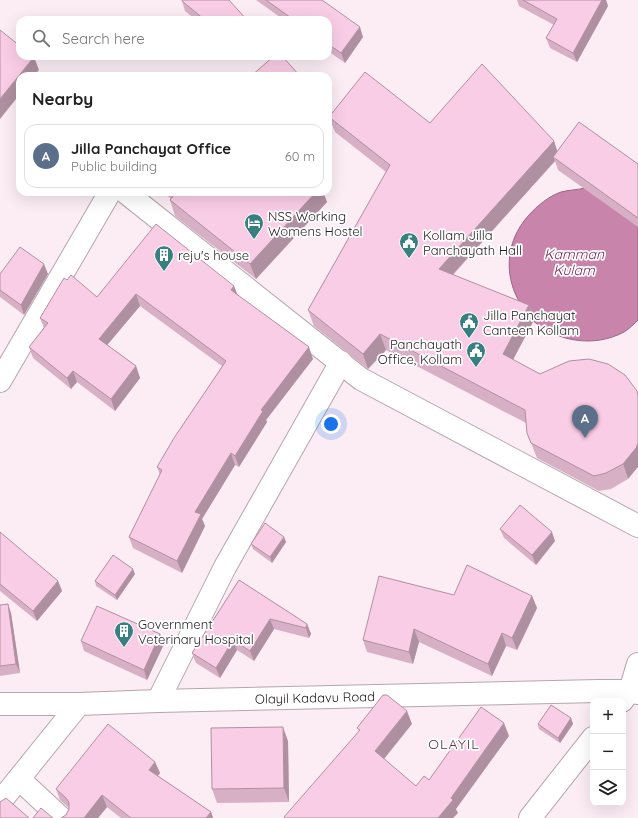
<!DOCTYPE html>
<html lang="en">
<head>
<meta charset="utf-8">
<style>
  :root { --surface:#fff; --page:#f6f6f6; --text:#222; --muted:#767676; --line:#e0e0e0; --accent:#2563eb }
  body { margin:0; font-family:Quicksand,sans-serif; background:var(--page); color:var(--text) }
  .controls { position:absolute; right:12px; bottom:12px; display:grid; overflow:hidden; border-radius:8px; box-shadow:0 4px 16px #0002 }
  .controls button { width:36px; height:36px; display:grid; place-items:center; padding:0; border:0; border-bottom:1px solid var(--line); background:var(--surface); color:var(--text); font:20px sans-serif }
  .you { position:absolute; left:331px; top:424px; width:14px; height:14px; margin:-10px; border:3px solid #fff; border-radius:50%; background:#1a73e8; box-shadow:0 0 0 6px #1a73e833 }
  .badge { display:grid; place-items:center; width:26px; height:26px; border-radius:50%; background:var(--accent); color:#fff; font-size:13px; font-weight:700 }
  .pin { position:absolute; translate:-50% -33px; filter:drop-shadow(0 1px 2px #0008) }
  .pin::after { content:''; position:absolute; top:21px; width:14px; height:12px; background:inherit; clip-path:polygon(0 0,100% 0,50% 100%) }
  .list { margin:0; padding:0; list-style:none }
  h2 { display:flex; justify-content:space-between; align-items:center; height:52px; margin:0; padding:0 16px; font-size:17px }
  h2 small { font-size:13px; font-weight:400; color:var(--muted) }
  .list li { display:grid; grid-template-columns:26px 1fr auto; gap:12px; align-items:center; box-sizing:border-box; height:64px; margin:0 8px 8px; padding:0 8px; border:1px solid var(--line); border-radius:12px }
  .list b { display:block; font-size:15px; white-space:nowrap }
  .list p { margin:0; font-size:13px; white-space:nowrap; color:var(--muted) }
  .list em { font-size:13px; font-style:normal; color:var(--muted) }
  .icon { flex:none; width:22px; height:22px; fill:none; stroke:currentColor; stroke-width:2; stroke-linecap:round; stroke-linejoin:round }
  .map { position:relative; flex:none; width:638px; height:818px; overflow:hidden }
  .search { position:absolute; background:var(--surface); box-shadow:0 4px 16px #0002; left:16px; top:16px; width:316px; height:44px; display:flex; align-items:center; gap:10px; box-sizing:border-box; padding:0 14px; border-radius:12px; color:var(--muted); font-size:15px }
  .panel { position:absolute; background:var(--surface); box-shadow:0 4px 16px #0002; left:16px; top:72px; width:316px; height:124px; border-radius:12px }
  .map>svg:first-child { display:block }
</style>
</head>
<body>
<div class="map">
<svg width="638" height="818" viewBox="0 0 638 818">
  <rect width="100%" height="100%" fill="#fcedf5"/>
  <!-- water -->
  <path fill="#c984ac" stroke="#986784" d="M585,188L638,211V320C634,324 629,329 624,332C594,348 556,342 531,319C528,316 526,312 524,309C503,280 504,242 529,215C537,206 549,196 561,192C568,190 577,190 585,188Z"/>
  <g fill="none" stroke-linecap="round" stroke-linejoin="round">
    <defs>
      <g id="street">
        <polyline points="125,192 361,379 638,526"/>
        <polyline points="0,381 110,192"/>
        <polyline points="158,701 225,567 341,362"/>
        <polyline points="19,779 61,818"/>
        <polyline points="0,802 79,704"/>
      </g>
      <g id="secondary">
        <path id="s1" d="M0,704H79L158,701L599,691H630L638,693"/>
      </g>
      <g id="primary">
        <polyline points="622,701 630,691 638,664"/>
        <polyline points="530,818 593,738"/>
      </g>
    </defs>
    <!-- street casing -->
    <use href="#street" stroke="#b4a6ad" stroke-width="24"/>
    <!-- secondary casing -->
    <use href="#secondary" stroke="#b4a6ad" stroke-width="24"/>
    <!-- primary casing -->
    <use href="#primary" stroke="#b4a6ad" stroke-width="24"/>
    <!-- street -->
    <use href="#street" stroke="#fff" stroke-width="22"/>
    <!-- secondary -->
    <use href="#secondary" stroke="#fff" stroke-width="22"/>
    <!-- primary -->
    <use href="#primary" stroke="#fff" stroke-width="22"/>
  </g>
  <!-- wall -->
  <g fill="#d7b0c6">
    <polygon points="256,0 322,0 363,37 345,63 328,51 328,20 284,20"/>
    <polygon points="517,0 606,0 608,6 577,62 550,48 546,38 554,25 519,6"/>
    <polygon points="182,1 247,20 196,20 185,11"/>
    <polygon points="329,117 430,123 554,141 557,152 638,164 638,227 558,170 555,161 453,275 529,305 534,320 513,360 540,374 589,359 628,479 611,489 599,491 537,458 527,433 526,423 386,350 368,369 314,326 308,310 386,172 335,132"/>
    <polygon points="164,192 323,192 327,202 256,279 175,216 170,200 171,199"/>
    <polygon points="0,274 48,274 24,315 0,297"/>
    <polygon points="67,280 97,297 234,286 237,295 313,359 266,420 267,422 239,467 235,465 202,519 205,526 182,573 133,548 129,537 160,475 157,467 222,366 140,306 107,345 136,366 140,378 115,411 77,382 71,389 33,358 29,347 44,328 40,318"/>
    <polygon points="500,529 555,541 536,565 504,538"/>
    <polygon points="0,533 58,581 62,591 37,621 0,591"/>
    <polygon points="284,537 286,542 272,563 253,549 251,544"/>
    <polygon points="135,574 117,600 96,586 95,581"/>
    <polygon points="239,580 307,624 311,634 309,638 274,629 254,661 237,650 220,678 196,663 192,653"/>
    <polygon points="454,595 532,596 537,608 517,650 506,646 492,676 419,642 413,664 367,652 363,640"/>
    <polygon points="0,605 11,613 20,673 0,676"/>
    <polygon points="160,634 164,644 147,680 84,651 81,641"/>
    <polygon points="571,718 573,724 560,743 539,729 538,724"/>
    <polygon points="288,741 289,802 217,803 212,789"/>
    <polygon points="155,762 160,773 158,776 211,812 213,818 121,818 107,807 98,818 61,818 66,815 69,808 60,800 56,789"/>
  </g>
  <!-- shaded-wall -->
  <g fill="#af90a1">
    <polygon points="602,0 606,0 608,6 577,62 573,53"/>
    <polygon points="360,27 363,37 345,63 341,53"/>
    <polygon points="34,57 39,70 34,76 20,76 20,94 0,119 0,99"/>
    <polygon points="554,141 559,156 553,157 555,161 444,284 439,269"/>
    <polygon points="316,192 323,192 327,202 256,279 250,264"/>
    <polygon points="44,264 48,274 24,315 21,305"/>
    <polygon points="234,286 239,298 231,290"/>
    <polygon points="136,294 140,306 103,350 99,339"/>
    <polygon points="529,305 534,320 508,369 503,354"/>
    <polygon points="380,334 386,350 368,369 363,354"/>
    <polygon points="309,347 313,359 266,420 267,422 239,467 235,456 261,410"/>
    <polygon points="136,366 140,378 115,411 111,399"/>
    <polygon points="73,371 77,382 71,389 67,378"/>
    <polygon points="638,443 638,467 628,479 623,464"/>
    <polygon points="231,453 235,465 202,519 205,526 182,573 177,561 195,512"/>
    <polygon points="552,532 555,541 536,565 532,555"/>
    <polygon points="284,537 286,542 272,563 270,557"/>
    <polygon points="133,569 135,574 117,600 115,595"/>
    <polygon points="58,581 62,591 37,621 33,611"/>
    <polygon points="532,596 537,608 517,650 512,638"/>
    <polygon points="8,604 11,613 20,673 16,664"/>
    <polygon points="270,619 274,629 254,661 250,651"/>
    <polygon points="307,624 311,634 309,638 306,628"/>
    <polygon points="414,629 419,642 413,664 409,652"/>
    <polygon points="502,633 506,646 492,676 488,664"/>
    <polygon points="160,634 164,644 147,680 144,670"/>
    <polygon points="233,640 237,650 220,678 216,668"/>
    <polygon points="407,711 412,724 380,764 375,751"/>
    <polygon points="571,718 573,724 560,743 558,738"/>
    <polygon points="504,723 509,736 456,809 458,813 453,818 438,818 451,798"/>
    <polygon points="283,727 288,741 289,802 284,788"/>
    <polygon points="155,762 160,773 153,782 149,770"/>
    <polygon points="102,795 107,807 98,818 84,818"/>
    <polygon points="211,812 213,818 206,818"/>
  </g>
  <!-- building -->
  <g fill="#facde6" stroke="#af90a1">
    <polygon points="182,0 229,0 247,20 205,20 182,1"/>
    <polygon points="266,0 322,0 360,27 341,53 328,44 328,20 294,20"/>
    <polygon points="523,0 602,0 573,53 546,38 557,19"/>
    <polygon points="0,30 20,46 20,56 34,57 0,99"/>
    <polygon points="274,56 282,56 300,76 251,76"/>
    <polygon points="482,64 554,141 439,269 529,305 503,354 540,374 569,361 589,359 608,364 625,375 637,391 638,396 638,443 636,448 623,464 606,473 594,476 531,443 527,433 525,410 380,334 363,354 308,310 390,165 329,117 365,72 430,123"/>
    <polygon points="579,122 638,164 638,218 553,157"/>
    <polygon points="175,192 316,192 250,264 170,200 176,193"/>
    <polygon points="156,224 234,286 231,290 309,347 261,410 263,411 235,456 231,453 195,512 201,514 177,561 129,537 162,470 157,467 174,438 226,361 136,294 99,339 136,366 111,399 73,371 67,378 29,347 48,323 40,318 64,278 67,280 71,275 97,297"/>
    <polygon points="20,247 44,264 21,305 0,290 0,274"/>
    <polygon points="520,505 552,532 532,555 500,529"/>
    <polygon points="265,523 284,537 270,557 251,544"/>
    <polygon points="0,532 58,581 33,611 0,584"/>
    <polygon points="113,555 133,569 115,595 95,581"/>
    <polygon points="467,565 532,596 512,638 502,633 488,664 414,629 409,652 363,640 379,576 454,595"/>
    <polygon points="239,580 307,624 306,628 270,619 250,651 233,640 216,668 192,653"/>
    <polygon points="8,604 16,664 0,666 0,605"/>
    <polygon points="97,606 160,634 144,670 81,641"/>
    <polygon points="383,695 387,695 407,711 375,751 416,786 424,776 429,780 481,707 504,723 451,798 453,800 438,818 285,818 284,817 360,730 357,728"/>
    <polygon points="551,705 571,718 558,738 538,724"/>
    <polygon points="108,724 155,762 149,770 211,812 206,818 131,818 102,795 84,818 61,818 66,815 69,809 69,802 65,797 56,789"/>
    <polygon points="283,727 284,788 212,789 211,728"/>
    <polygon points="6,798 29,818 0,818 0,802"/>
    <polygon points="41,808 53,818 33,818"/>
  </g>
  <!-- icons -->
  <defs>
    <symbol id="hotel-pin" viewBox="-11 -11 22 30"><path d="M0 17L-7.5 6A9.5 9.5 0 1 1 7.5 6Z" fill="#37807f" stroke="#fff"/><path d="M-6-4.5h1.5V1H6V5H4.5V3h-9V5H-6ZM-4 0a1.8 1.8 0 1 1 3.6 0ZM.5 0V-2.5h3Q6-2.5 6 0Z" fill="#fff"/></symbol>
    <symbol id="civic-pin" viewBox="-11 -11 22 30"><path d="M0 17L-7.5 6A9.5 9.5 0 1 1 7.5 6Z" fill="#37807f" stroke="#fff"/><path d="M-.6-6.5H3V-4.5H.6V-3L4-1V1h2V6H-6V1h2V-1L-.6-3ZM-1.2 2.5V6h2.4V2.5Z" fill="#fff"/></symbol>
    <symbol id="building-pin" viewBox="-11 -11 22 30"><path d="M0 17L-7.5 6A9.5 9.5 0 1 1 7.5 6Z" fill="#37807f" stroke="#fff"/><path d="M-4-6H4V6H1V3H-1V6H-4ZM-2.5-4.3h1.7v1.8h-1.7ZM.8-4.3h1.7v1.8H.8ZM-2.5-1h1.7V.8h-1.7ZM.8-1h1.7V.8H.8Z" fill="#fff"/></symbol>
  </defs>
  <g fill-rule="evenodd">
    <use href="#hotel-pin" x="243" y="212" width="22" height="30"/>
    <use href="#civic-pin" x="398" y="231" width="22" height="30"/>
    <use href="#building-pin" x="153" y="244" width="22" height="30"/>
    <use href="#civic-pin" x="458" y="311" width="22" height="30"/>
    <use href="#civic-pin" x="465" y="340" width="22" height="30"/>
    <use href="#building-pin" x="113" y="620" width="22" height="30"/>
  </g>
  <g text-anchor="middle" stroke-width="3.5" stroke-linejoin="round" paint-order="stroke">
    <!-- poi labels -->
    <g font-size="13" fill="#272225" stroke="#fff" text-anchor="start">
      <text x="268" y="221">NSS Working<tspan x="268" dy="15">Womens Hostel</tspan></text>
      <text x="423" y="240">Kollam Jilla<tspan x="423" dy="15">Panchayath Hall</tspan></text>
      <text x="178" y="260">reju's house</text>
      <text x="483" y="320">Jilla Panchayat<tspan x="483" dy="15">Canteen Kollam</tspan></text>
      <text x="462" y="349" text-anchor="end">Panchayath<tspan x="462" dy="15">Office, Kollam</tspan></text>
      <text x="138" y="629">Government<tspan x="138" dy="15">Veterinary Hospital</tspan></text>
    </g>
    <!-- street labels -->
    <g font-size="13" fill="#272225" stroke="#fff">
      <text dy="5" stroke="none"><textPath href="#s1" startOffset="315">Olayil Kadavu Road</textPath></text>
    </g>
    <!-- water labels -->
    <g font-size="14" font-style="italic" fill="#7a285d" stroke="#fff">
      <text x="574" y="259">Kamman<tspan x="574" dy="16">Kulam</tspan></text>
    </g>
    <!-- neighbourhood labels -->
    <g font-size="14" letter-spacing="1" fill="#493d43" stroke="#fff">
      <text x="454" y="749">OLAYIL</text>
    </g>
  </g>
</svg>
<div class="controls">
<button>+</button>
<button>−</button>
<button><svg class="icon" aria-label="layers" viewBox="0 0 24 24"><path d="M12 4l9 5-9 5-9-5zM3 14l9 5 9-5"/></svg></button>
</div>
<div class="you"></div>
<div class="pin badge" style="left:585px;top:438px;background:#5c6f8a">A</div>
<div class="search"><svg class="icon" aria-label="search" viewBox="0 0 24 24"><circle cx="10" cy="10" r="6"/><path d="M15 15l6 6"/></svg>Search here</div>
<section class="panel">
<h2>Nearby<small></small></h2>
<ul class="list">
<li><span class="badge" style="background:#5c6f8a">A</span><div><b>Jilla Panchayat Office</b><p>Public building</p></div><em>60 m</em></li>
</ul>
</section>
</div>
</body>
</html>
